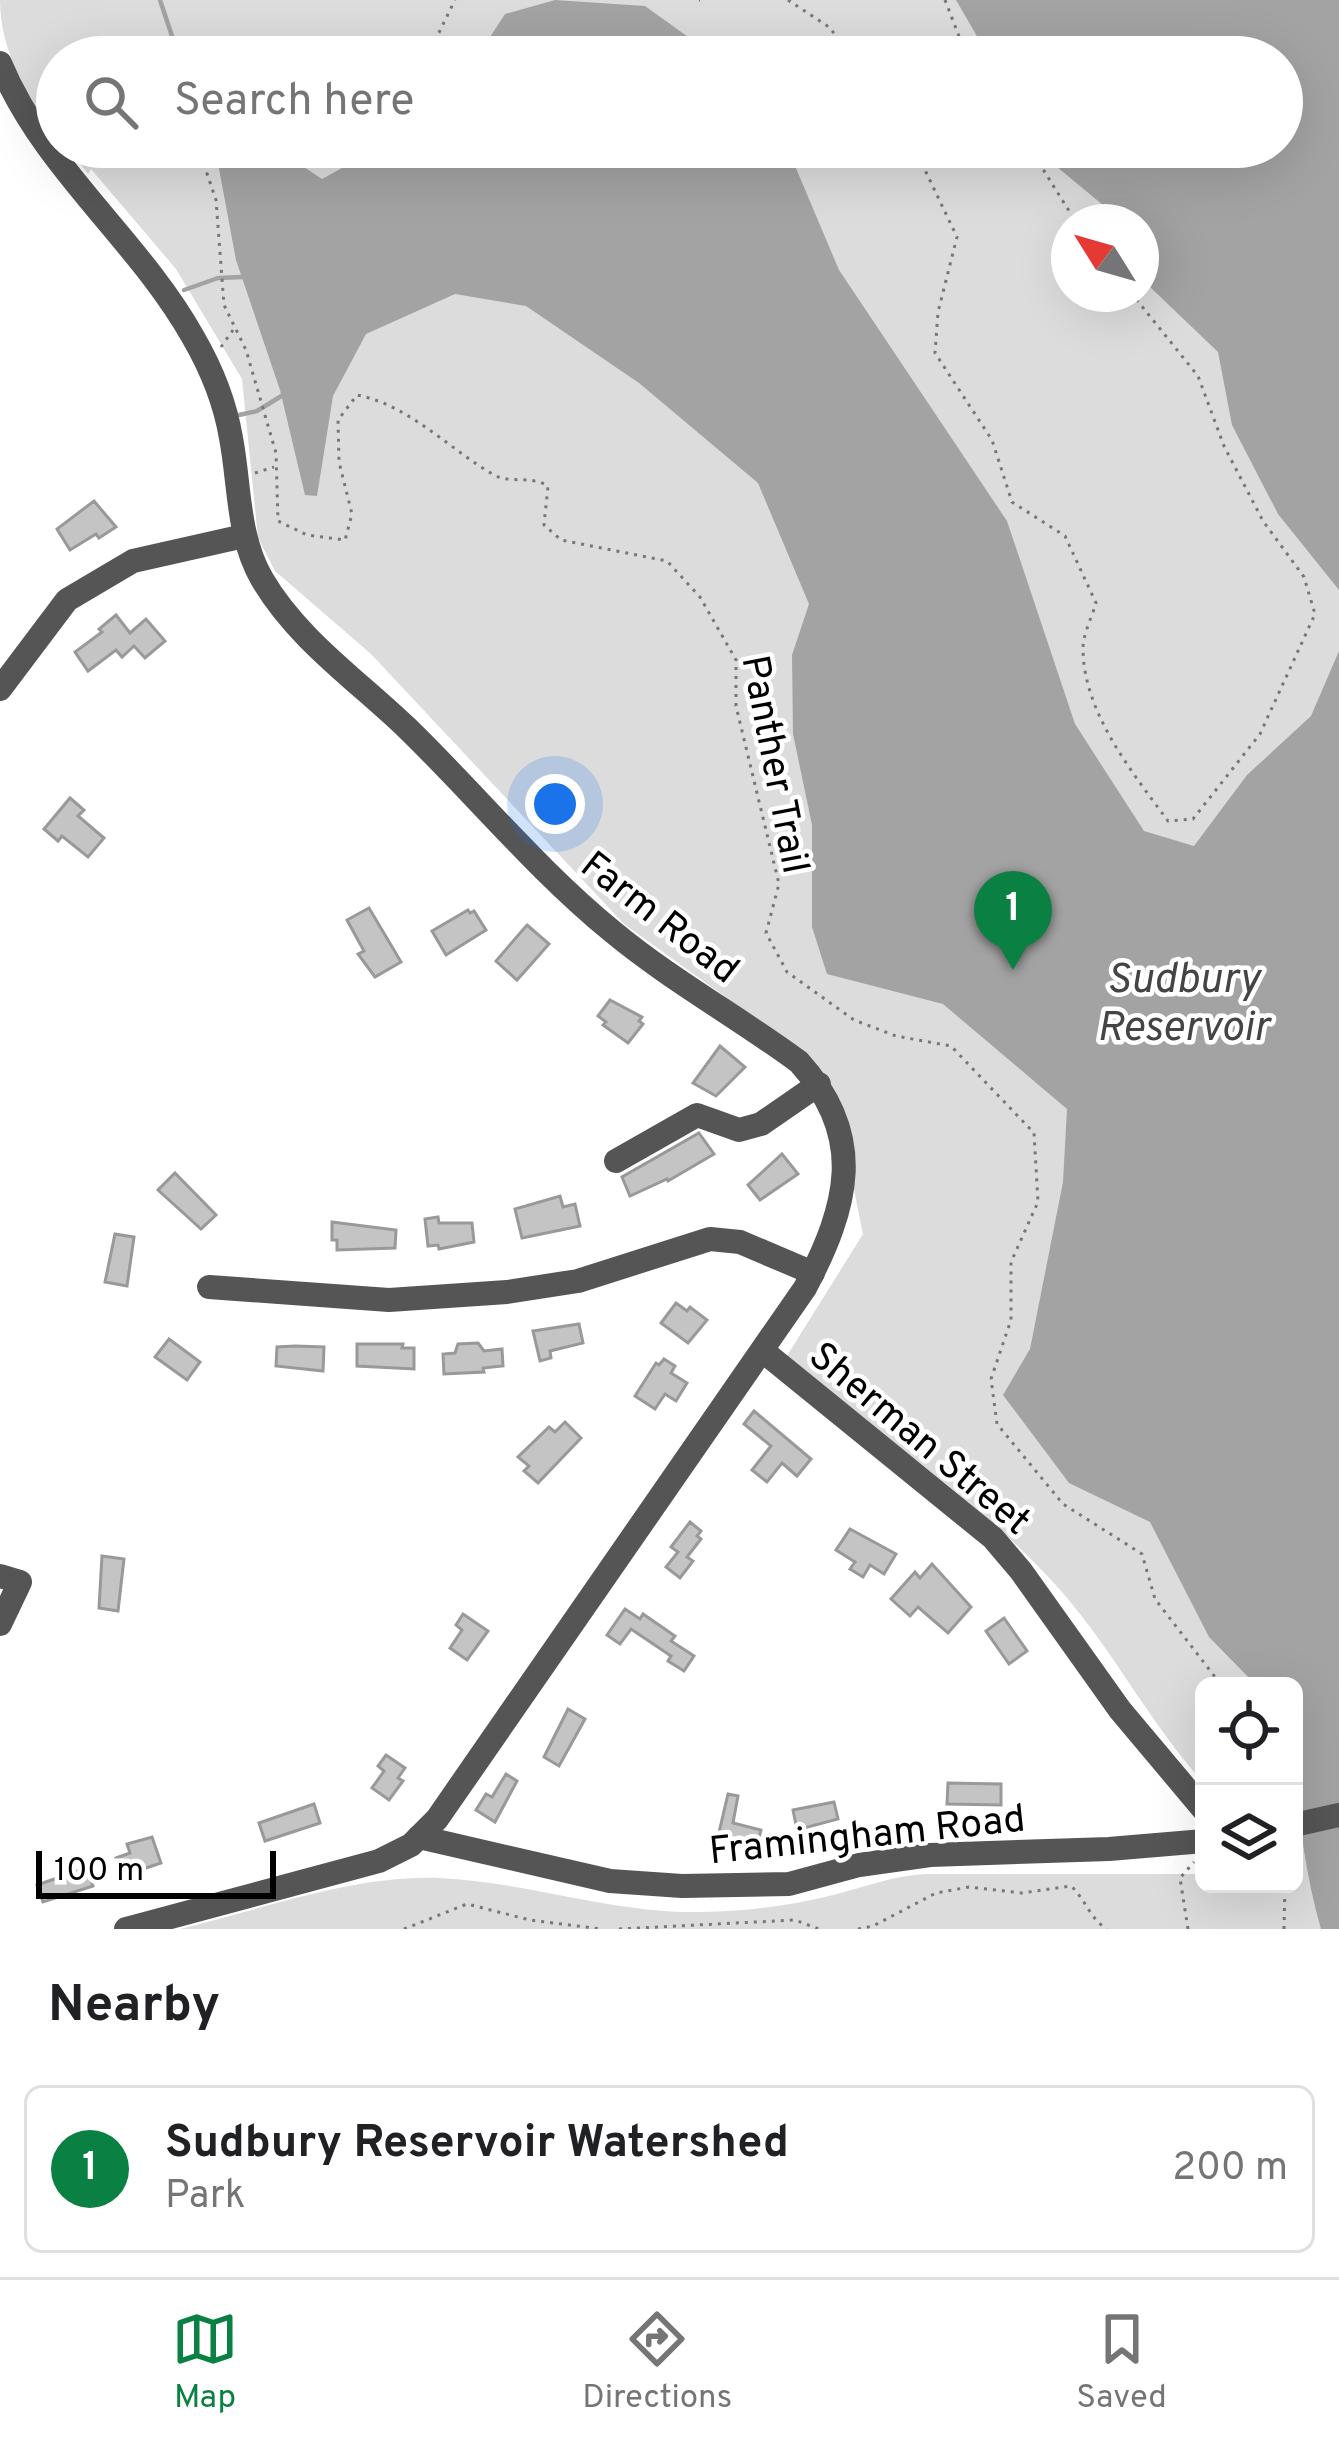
<!DOCTYPE html>
<html lang="en">
<head>
<meta charset="utf-8">
<style>
  :root { --surface:#fff; --page:#f2f2f2; --text:#202124; --muted:#757577; --line:#e0e0e0; --accent:#0b8043 }
  body { margin:0; font-family:Overpass,sans-serif; background:var(--page); color:var(--text) }
  .controls { position:absolute; right:36px; bottom:36px; display:grid; overflow:hidden; border-radius:18px; box-shadow:0 12px 48px #0002 }
  .controls button { width:108px; height:108px; display:grid; place-items:center; padding:0; border:0; border-bottom:3px solid var(--line); background:var(--surface); color:var(--text); font:60px sans-serif }
  .compass { position:absolute; left:1051px; top:204px; width:108px; height:108px; border-radius:50%; background:var(--surface); box-shadow:0 12px 48px #0002; rotate:307deg }
  .scale { position:absolute; left:36px; bottom:30px; width:240px; box-sizing:border-box; padding-left:12px; border:6px solid #000; border-top:0; font-size:33px; line-height:42px; white-space:nowrap; color:#000; -webkit-text-stroke:9px #fff; paint-order:stroke }
  .you { position:absolute; left:555px; top:804px; width:42px; height:42px; margin:-30px; border:9px solid #fff; border-radius:50%; background:#1a73e8; box-shadow:0 0 0 18px #1a73e833 }
  .badge { display:grid; place-items:center; width:78px; height:78px; border-radius:50%; background:var(--accent); color:#fff; font-size:39px; font-weight:700 }
  .pin { position:absolute; translate:-50% -99px; filter:drop-shadow(0 3px 6px #0008) }
  .pin::after { content:''; position:absolute; top:63px; width:42px; height:36px; background:inherit; clip-path:polygon(0 0,100% 0,50% 100%) }
  .list { margin:0; padding:0; list-style:none }
  h2 { display:flex; justify-content:space-between; align-items:center; height:156px; margin:0; padding:0 48px; font-size:51px }
  h2 small { font-size:39px; font-weight:400; color:var(--muted) }
  .list li { display:grid; grid-template-columns:78px 1fr auto; gap:36px; align-items:center; box-sizing:border-box; height:168px; margin:0 24px 24px; padding:0 24px; border:3px solid var(--line); border-radius:18px }
  .list b { display:block; font-size:45px; white-space:nowrap }
  .list p { margin:0; font-size:39px; white-space:nowrap; color:var(--muted) }
  .list em { font-size:39px; font-style:normal; color:var(--muted) }
  .icon { flex:none; width:66px; height:66px; fill:none; stroke:currentColor; stroke-width:2; stroke-linecap:round; stroke-linejoin:round }
  .map { position:relative; flex:none; width:1339px; height:1929px; overflow:hidden }
  .search { position:absolute; background:var(--surface); box-shadow:0 12px 48px #0002; left:36px; right:36px; top:36px; height:132px; display:flex; align-items:center; gap:30px; box-sizing:border-box; padding:0 42px; border-radius:66px; color:var(--muted); font-size:45px }
  .sheet { height:348px; background:var(--surface) }
  nav { display:flex; justify-content:space-around; align-items:center; box-sizing:border-box; height:168px; border-top:3px solid var(--line); background:var(--surface); font-size:33px; color:var(--muted) }
  nav a { display:grid; justify-items:center; gap:6px }
  nav .on { color:var(--accent) }
  .map>svg:first-child { display:block }
</style>
</head>
<body>
<div class="map">
<svg width="1339" height="1929" viewBox="0 0 1339 1929">
  <rect width="100%" height="100%" fill="#fff"/>
  <!-- green -->
  <path fill="#dcdcdc" fill-rule="evenodd" d="M0,0H1339V1929H180C264,1909 352,1875 439,1878C528,1882 613,1914 702,1912C745,1911 788,1906 829,1896C863,1888 893,1875 927,1874H1204V1884H1294V1686H1204V1783C1150,1724 1114,1651 1061,1591C982,1502 878,1433 785,1359L863,1234L836,1101L752,1016L624,924L371,654L275,571L258,538L242,379L176,269L91,169L88,174L67,147H1282V57H57V135C26,96 0,50 0,0ZM1069,222H1141V294H1069Z"/>
  <!-- water -->
  <g fill="#a3a3a3">
    <polygon points="555,0 645,6 716,57 477,57 505,14"/>
    <polygon points="956,0 1339,0 1339,590 1278,514 1232,425 1218,352 1149,286 1141,268 1141,222 1119,222 1115,215 1051,162 1042,147 1282,147 1282,57 989,57"/>
    <path d="M215,147H274L322,179L380,147H787L839,270L1007,521L1075,724L1144,831L1194,846L1247,775L1311,716L1339,651V1929H1321C1298,1848 1294,1770 1294,1686H1257L1209,1637L1150,1522L1069,1483L1003,1395L1030,1349L1063,1182L1067,1109L943,1004L827,974L812,927V825L793,734L792,655L809,604L758,483L639,383L526,306L455,294L366,334L333,396L317,496L305,495L280,390L236,260Z"/>
  </g>
  <g fill="none" stroke-linecap="round" stroke-linejoin="round">
    <!-- stream -->
    <g stroke="#a3a3a3" stroke-width="4.5">
      <polyline points="160,0 179,57"/>
      <polyline points="184,290 218,278 242,277"/>
      <polyline points="239,415 257,411 283,395"/>
    </g>
  </g>
  <!-- building -->
  <g fill="#c4c4c4" stroke="#999" stroke-width="3">
    <polygon points="94,501 116,527 99,538 96,534 70,550 57,529"/>
    <polygon points="116,615 130,633 146,619 165,641 145,658 134,646 122,657 116,650 88,671 75,652 102,632 99,629"/>
    <polygon points="70,798 84,810 78,816 104,838 88,857 62,836 58,841 44,829"/>
    <polygon points="369,908 401,962 375,977 358,954 364,951 347,920"/>
    <polygon points="468,910 470,913 474,911 486,930 446,955 432,931"/>
    <polygon points="527,925 549,944 517,980 496,961"/>
    <polygon points="610,1000 642,1017 639,1021 643,1024 628,1043 603,1025 606,1022 598,1016"/>
    <polygon points="720,1046 745,1067 716,1096 693,1083"/>
    <polygon points="699,1133 714,1154 668,1181 667,1179 630,1196 622,1177"/>
    <polygon points="782,1154 798,1174 760,1200 748,1185"/>
    <polygon points="175,1173 216,1215 201,1229 158,1190"/>
    <polygon points="560,1196 563,1207 575,1204 580,1226 522,1238 515,1209"/>
    <polygon points="438,1217 439,1223 472,1223 474,1242 439,1249 438,1245 428,1246 425,1219"/>
    <polygon points="332,1222 396,1230 395,1248 337,1250 337,1240 332,1240"/>
    <polygon points="115,1234 134,1237 127,1286 105,1282"/>
    <polygon points="676,1303 687,1311 690,1307 707,1320 688,1343 661,1323"/>
    <polygon points="579,1324 583,1343 550,1351 551,1358 540,1361 533,1331"/>
    <polygon points="169,1339 200,1362 187,1380 155,1357"/>
    <polygon points="478,1343 484,1351 502,1349 503,1366 483,1368 484,1372 444,1374 443,1354 455,1353 458,1344"/>
    <polygon points="357,1344 403,1344 402,1348 414,1348 414,1369 357,1366"/>
    <polygon points="295,1346 324,1347 323,1371 276,1366 277,1347"/>
    <polygon points="664,1359 675,1366 671,1373 687,1383 676,1401 665,1394 655,1409 635,1396 656,1363 659,1365"/>
    <polygon points="754,1411 811,1459 797,1476 782,1463 767,1482 752,1470 771,1446 744,1424"/>
    <polygon points="565,1422 581,1438 538,1483 524,1471 529,1466 518,1457 549,1427 555,1432"/>
    <polygon points="690,1522 701,1531 697,1536 701,1539 687,1557 693,1561 680,1578 666,1567 678,1552 671,1547"/>
    <polygon points="850,1529 896,1554 884,1574 870,1565 863,1577 850,1569 855,1562 836,1550"/>
    <polygon points="102,1556 124,1559 118,1611 99,1608"/>
    <polygon points="932,1564 971,1607 948,1633 918,1607 910,1616 891,1599 915,1572 920,1578"/>
    <polygon points="625,1609 640,1619 643,1614 675,1636 671,1641 694,1656 684,1671 668,1661 671,1656 631,1629 620,1644 607,1635"/>
    <polygon points="463,1614 488,1631 467,1660 450,1648 462,1630 456,1625"/>
    <polygon points="1004,1618 1027,1651 1009,1664 986,1631"/>
    <polygon points="568,1709 585,1719 559,1766 544,1757"/>
    <polygon points="386,1755 405,1768 398,1778 403,1781 389,1800 372,1788 384,1771 378,1766"/>
    <polygon points="506,1774 517,1781 495,1822 476,1810 486,1794 492,1797"/>
    <polygon points="948,1783 1001,1784 1001,1805 947,1804"/>
    <polygon points="728,1794 738,1796 733,1823 761,1830 756,1850 717,1841"/>
    <polygon points="834,1802 838,1819 797,1830 793,1810"/>
    <polygon points="314,1804 320,1823 265,1841 259,1823"/>
    <polygon points="152,1837 161,1863 122,1876 116,1858 130,1853 127,1844"/>
    <polygon points="86,1868 93,1886 43,1902 37,1885"/>
  </g>
  <g fill="none" stroke-linecap="round" stroke-linejoin="round">
    <!-- path -->
    <g stroke="#777" stroke-width="3" stroke-dasharray="3 6" stroke-linecap="butt">
      <polyline points="699,0 700,0"/>
      <polyline points="788,0 829,27 853,57"/>
      <polyline points="945,0 967,57"/>
      <polyline points="427,57 455,0"/>
      <path d="M198,147L216,200L224,305L246,350L276,453L278,521L307,535L345,540L352,514L339,462L338,420L357,395C409,405 449,449 494,475C511,484 530,475 548,486L544,525L561,540L667,561L700,597L736,660V706L779,884L766,933L787,972L854,1020L896,1036L951,1046L1034,1133L1038,1202L1011,1262V1320L991,1379L997,1424L1063,1504L1142,1554L1155,1599L1222,1686"/>
      <path d="M914,147L957,237L938,312L935,353L992,440L1012,502L1065,536L1096,603C1092,617 1083,634 1083,648C1083,712 1132,772 1168,821L1193,819L1260,734L1315,614L1304,577L1263,521L1224,446L1198,376L1132,294"/>
      <polyline points="1029,147 1076,222"/>
      <polyline points="221,347 233,330"/>
      <polyline points="255,473 274,467"/>
      <polyline points="404,1929 467,1904 530,1920 601,1929"/>
      <polyline points="619,1929 795,1920 819,1929"/>
      <path d="M858,1929L873,1926L936,1893L969,1887L1022,1893L1071,1886C1086,1900 1090,1919 1107,1929"/>
      <polyline points="1188,1929 1180,1878 1194,1862"/>
      <polyline points="1284,1929 1285,1884"/>
    </g>
    <!-- minor -->
    <g stroke="#555" stroke-width="24">
      <path d="M0,63C44,169 138,239 193,337C211,368 225,402 231,438C240,485 237,536 262,579C297,639 357,680 407,728C476,795 538,871 613,932C671,980 738,1017 799,1062C867,1137 848,1206 805,1288L437,1819L411,1845L379,1861L126,1929"/>
      <polyline points="0,689 67,600 133,561 244,536"/>
      <polyline points="616,1161 697,1115 739,1130 761,1124 819,1084"/>
      <polyline points="209,1287 389,1300 507,1292 578,1281 710,1239 740,1242 813,1273"/>
      <polyline points="763,1351 993,1538 1021,1571 1120,1710 1204,1810"/>
      <polyline points="0,1576 20,1582 0,1624"/>
      <polyline points="1294,1825 1339,1815"/>
      <polyline points="419,1837 610,1881 682,1886 789,1884 859,1865 930,1855 1109,1849 1204,1841"/>
    </g>
  </g>
  <g text-anchor="middle" stroke-width="9" stroke-linejoin="round" paint-order="stroke">
    <!-- street labels -->
    <g font-size="39" fill="#000" stroke="#fff">
      <text transform="translate(777 764) rotate(79)" y="14">Panther Trail</text>
      <text transform="translate(661 916) rotate(38)" y="14">Farm Road</text>
      <text transform="translate(921 1437) rotate(40)" y="14">Sherman Street</text>
      <text transform="translate(867 1833) rotate(-6)" y="14">Framingham Road</text>
    </g>
    <!-- water labels -->
    <g font-size="42" font-style="italic" fill="#444" stroke="#fff">
      <text x="1183" y="992">Sudbury<tspan x="1183" dy="48">Reservoir</tspan></text>
    </g>
  </g>
</svg>
<div class="controls">
<button><svg class="icon" aria-label="locate" viewBox="0 0 24 24"><circle cx="12" cy="12" r="6"/><path d="M12 2v4M12 18v4M2 12h4M18 12h4"/></svg></button>
<button><svg class="icon" aria-label="layers" viewBox="0 0 24 24"><path d="M12 4l9 5-9 5-9-5zM3 14l9 5 9-5"/></svg></button>
</div>
<svg class="compass" viewBox="-18 -18 36 36"><path d="M0-13l5 13h-10z" fill="#e53935"/><path d="M0 13l5-13h-10z" fill="#757577"/></svg>
<div class="scale">100 m</div>
<div class="you"></div>
<div class="pin badge" style="left:1013px;top:970px">1</div>
<div class="search"><svg class="icon" aria-label="search" viewBox="0 0 24 24"><circle cx="10" cy="10" r="6"/><path d="M15 15l6 6"/></svg>Search here</div>
</div>
<section class="sheet">
<h2>Nearby<small></small></h2>
<ul class="list">
<li><span class="badge">1</span><div><b>Sudbury Reservoir Watershed</b><p>Park</p></div><em>200 m</em></li>
</ul>
</section>
<nav>
<a class="on"><svg class="icon" aria-label="map" viewBox="0 0 24 24"><path d="M3 6l6-2 6 2 6-2v14l-6 2-6-2-6 2zM9 4v14M15 6v14"/></svg>Map</a>
<a><svg class="icon" aria-label="directions" viewBox="0 0 24 24"><path d="M12 3l9 9-9 9-9-9zM9 14v-3h6M13 9l2 2-2 2"/></svg>Directions</a>
<a><svg class="icon" aria-label="saved" viewBox="0 0 24 24"><path d="M7 4h10v16l-5-4-5 4z"/></svg>Saved</a>
</nav>
</body>
</html>
